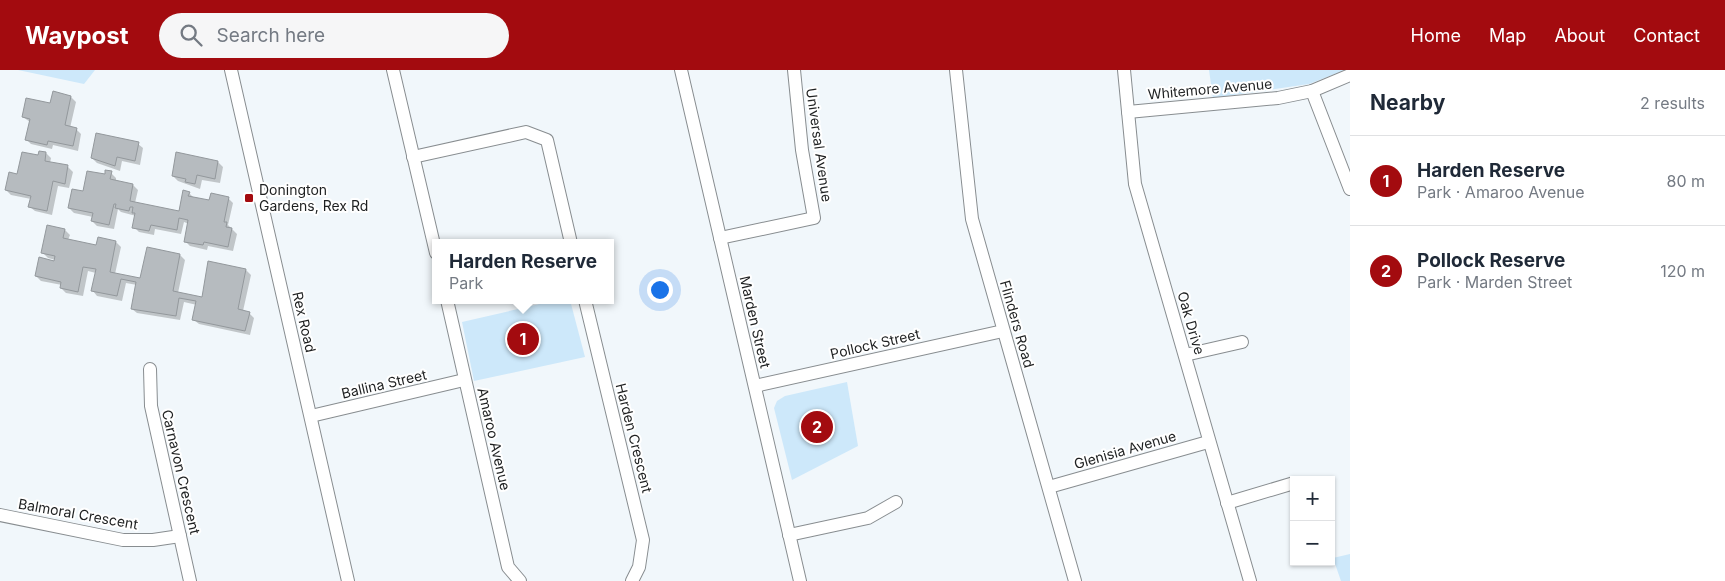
<!DOCTYPE html>
<html lang="en">
<head>
<meta charset="utf-8">
<style>
  :root { --surface:#fff; --page:#f6f6f7; --text:#1f2937; --muted:#747a83; --line:#e0e1e3; --accent:#a30b0f }
  body { margin:0; font-family:Inter,sans-serif; background:var(--page); color:var(--text) }
  .controls { position:absolute; right:15px; bottom:15px; display:grid; overflow:hidden; border-radius:0px; box-shadow:0 1px 4px #0004 }
  .controls button { width:45px; height:45px; display:grid; place-items:center; padding:0; border:0; border-bottom:1px solid var(--line); background:var(--surface); color:var(--text); font:25px sans-serif }
  .you { position:absolute; left:659px; top:219px; width:18px; height:18px; margin:-12px; border:4px solid #fff; border-radius:50%; background:#1a73e8; box-shadow:0 0 0 8px #1a73e833 }
  .badge { display:grid; place-items:center; width:32px; height:32px; border-radius:50%; background:var(--accent); color:#fff; font-size:16px; font-weight:700 }
  .pin { position:absolute; translate:-50% -50%; border:2px solid #fff; box-shadow:0 1px 5px #0006 }
  .popup { position:absolute; left:432px; top:169px; width:182px; height:65px; box-sizing:border-box; display:grid; place-content:center; border-radius:0px; background:var(--surface); filter:drop-shadow(0 1px 4px #0005); font-size:16px; white-space:nowrap; color:var(--muted) }
  .popup b { font-size:19px; color:var(--text) }
  .popup::after { content:''; position:absolute; left:50%; top:100%; margin-left:-10px; border:10px solid transparent; border-top-color:var(--surface) }
  .list { margin:0; padding:0; list-style:none }
  h2 { display:flex; justify-content:space-between; align-items:center; height:65px; margin:0; padding:0 20px; font-size:21px }
  h2 small { font-size:16px; font-weight:400; color:var(--muted) }
  .list li { display:grid; grid-template-columns:32px 1fr auto; gap:15px; align-items:center; box-sizing:border-box; height:90px; padding:0 20px; border-top:1px solid var(--line) }
  .list b { display:block; font-size:19px; white-space:nowrap }
  .list p { margin:0; font-size:16px; white-space:nowrap; color:var(--muted) }
  .list em { font-size:16px; font-style:normal; color:var(--muted) }
  .icon { flex:none; width:28px; height:28px; fill:none; stroke:currentColor; stroke-width:2; stroke-linecap:round; stroke-linejoin:round }
  .map { position:relative; flex:none; width:1350px; height:511px; overflow:hidden }
  header { display:flex; align-items:center; gap:30px; box-sizing:border-box; height:70px; padding:0 25px; background:var(--accent); color:#fff }
  header strong { font-size:24px }
  nav { display:flex; gap:28px; margin-inline-start:auto; font-size:18px }
  .search { width:350px; height:45px; background:var(--page); display:flex; align-items:center; gap:12px; box-sizing:border-box; padding:0 18px; border-radius:28px; color:var(--muted); font-size:19px }
  main { display:flex }
  aside { flex:1; background:var(--surface) }
  .map>svg:first-child { display:block }
</style>
</head>
<body>
<header>
<strong>Waypost</strong>
<div class="search"><svg class="icon" aria-label="search" viewBox="0 0 24 24"><circle cx="10" cy="10" r="6"/><path d="M15 15l6 6"/></svg>Search here</div>
<nav><a>Home</a><a>Map</a><a>About</a><a>Contact</a></nav>
</header>
<main>
<div class="map">
<svg width="1350" height="511" viewBox="0 0 1350 511">
  <rect width="100%" height="100%" fill="#f1f7fb"/>
  <!-- green -->
  <g fill="#cde8fa">
    <polygon points="18,0 95,0 84,14"/>
    <polygon points="1209,0 1345,0 1309,14 1213,28"/>
    <polygon points="557,230 570,230 585,287 474,311 462,252"/>
    <polygon points="847,312 858,376 792,410 774,338 777,331 785,326"/>
    <polygon points="1350,484 1350,511 1341,511 1333,488"/>
  </g>
  <!-- shadow -->
  <g fill="#0003">
    <polygon points="71,27 76,32 70,58 76,59 81,64 78,81 53,75 52,79 31,74 26,69 30,52 23,47"/>
    <polygon points="138,74 143,78 140,95 122,91 120,101 97,93 92,88"/>
    <polygon points="46,83 51,88 50,93 68,97 73,102 69,118 58,116 52,145 35,141 30,137 31,129 11,125 6,120 18,105"/>
    <polygon points="177,84 218,92 223,97 220,113 202,110 200,119 178,111 173,106"/>
    <polygon points="111,103 116,108 116,112 133,115 138,120 135,133 180,143 189,123 194,128 210,132 228,128 233,133 228,155 237,164 233,181 208,176 207,180 190,176 185,171 189,154 184,152 181,164 155,159 154,165 139,162 134,157 136,146 121,142 118,139 114,159 97,156 92,151 93,147 74,143 69,138 84,123"/>
    <polygon points="65,160 70,165 68,170 97,176 116,172 121,177 115,204 141,209 180,185 185,190 178,223 203,229 246,200 251,205 243,241 249,243 254,248 250,265 199,254 194,250 197,235 184,232 180,250 137,243 132,239 137,215 126,213 122,231 97,226 93,221 96,203 88,201 83,226 66,223 61,218 62,215 41,211 36,206 56,190 48,188 43,183"/>
  </g>
  <!-- building -->
  <g fill="#b6bbbf" stroke="#93989c">
    <polygon points="53,21 71,26 65,55 77,58 73,76 48,71 47,75 25,70 30,49 22,47 26,28 50,33"/>
    <polygon points="96,63 139,72 135,91 117,87 115,96 91,88"/>
    <polygon points="39,81 46,82 45,91 68,95 65,114 53,111 47,141 28,137 31,126 5,120 9,102 17,104 22,82 38,85"/>
    <polygon points="176,82 218,91 215,109 197,105 195,114 185,112 186,109 172,106"/>
    <polygon points="105,100 112,101 110,109 133,114 130,131 179,141 183,120 190,122 188,126 209,130 211,123 229,127 224,152 227,152 226,157 232,158 228,177 204,172 203,175 184,172 188,150 179,148 177,160 151,155 149,161 132,158 135,143 132,143 133,137 130,137 129,141 115,138 116,134 114,134 109,155 91,151 93,143 68,138 72,119 83,121 87,101 105,104"/>
    <polygon points="47,155 65,159 63,168 96,175 98,167 116,171 110,202 140,208 147,177 180,184 173,221 202,227 208,191 246,199 238,239 250,242 245,261 192,250 196,231 179,228 176,246 131,239 136,212 121,209 117,226 91,221 96,199 83,197 78,222 60,218 61,212 35,206 39,187 54,191 55,186 41,183"/>
  </g>
  <g fill="none" stroke-linecap="round" stroke-linejoin="round">
    <defs>
      <g id="minor">
        <polyline points="231,0 348,511"/>
        <polyline points="393,0 436,183"/>
        <polyline points="681,0 800,511"/>
        <polyline points="956,0 972,149 1075,511"/>
        <polyline points="1124,0 1135,114 1250,511"/>
        <polyline points="1312,21 1350,119"/>
        <polyline points="1128,42 1278,28 1312,21 1350,5"/>
        <polyline points="413,87 526,62 547,70 571,173"/>
        <polyline points="720,168 814,148 802,80 794,0"/>
        <polyline points="447,230 508,497 520,511"/>
        <polyline points="585,230 643,470 639,497 632,511"/>
        <polyline points="1185,285 1242,272"/>
        <polyline points="150,299 151,336 190,511"/>
        <polyline points="755,316 1003,261"/>
        <polyline points="311,346 464,310"/>
        <polyline points="1049,417 1208,372"/>
        <polyline points="1227,433 1294,413"/>
        <polyline points="0,445 123,470 153,470 180,466"/>
        <polyline points="789,465 868,448 896,432"/>
      </g>
    </defs>
    <!-- minor casing -->
    <use href="#minor" stroke="#888d90" stroke-width="14"/>
    <!-- minor -->
    <use href="#minor" stroke="#fff" stroke-width="12"/>
  </g>
  <!-- markers -->
  <rect fill="#a30b0f" stroke="#fff" stroke-width="2" x="244" y="123" width="10" height="10" rx="2.5"/>
  <g text-anchor="middle" stroke-width="4" stroke-linejoin="round" paint-order="stroke">
    <!-- street labels -->
    <g font-size="14" fill="#1e2021" stroke="#fff">
      <text transform="translate(1210 19) rotate(-5)" y="5">Whitemore Avenue</text>
      <text transform="translate(819 75) rotate(82)" y="5">Universal Avenue</text>
      <text transform="translate(304 252) rotate(77)" y="5">Rex Road</text>
      <text transform="translate(755 252) rotate(77)" y="5">Marden Street</text>
      <text transform="translate(1191 253) rotate(74)" y="5">Oak Drive</text>
      <text transform="translate(1017 254) rotate(74)" y="5">Flinders Road</text>
      <text transform="translate(875 274) rotate(-13)" y="5">Pollock Street</text>
      <text transform="translate(384 314) rotate(-13)" y="5">Ballina Street</text>
      <text transform="translate(634 368) rotate(76)" y="5">Harden Crescent</text>
      <text transform="translate(494 369) rotate(77)" y="5">Amaroo Avenue</text>
      <text transform="translate(1125 380) rotate(-16)" y="5">Glenisia Avenue</text>
      <text transform="translate(181 402) rotate(77)" y="5">Carnavon Crescent</text>
      <text transform="translate(78 444) rotate(10)" y="5">Balmoral Crescent</text>
    </g>
    <!-- poi labels -->
    <g font-size="14" fill="#1e2021" stroke="#fff" text-anchor="start">
      <text x="259" y="125">Donington<tspan x="259" dy="16">Gardens, Rex Rd</tspan></text>
    </g>
  </g>
</svg>
<div class="controls">
<button>+</button>
<button>−</button>
</div>
<div class="you"></div>
<div class="pin badge" style="left:523px;top:269px">1</div>
<div class="popup"><b>Harden Reserve</b>Park</div>
<div class="pin badge" style="left:817px;top:357px">2</div>
</div>
<aside>
<h2>Nearby<small>2 results</small></h2>
<ul class="list">
<li><span class="badge">1</span><div><b>Harden Reserve</b><p>Park · Amaroo Avenue</p></div><em>80 m</em></li>
<li><span class="badge">2</span><div><b>Pollock Reserve</b><p>Park · Marden Street</p></div><em>120 m</em></li>
</ul>
</aside>
</main>
</body>
</html>
